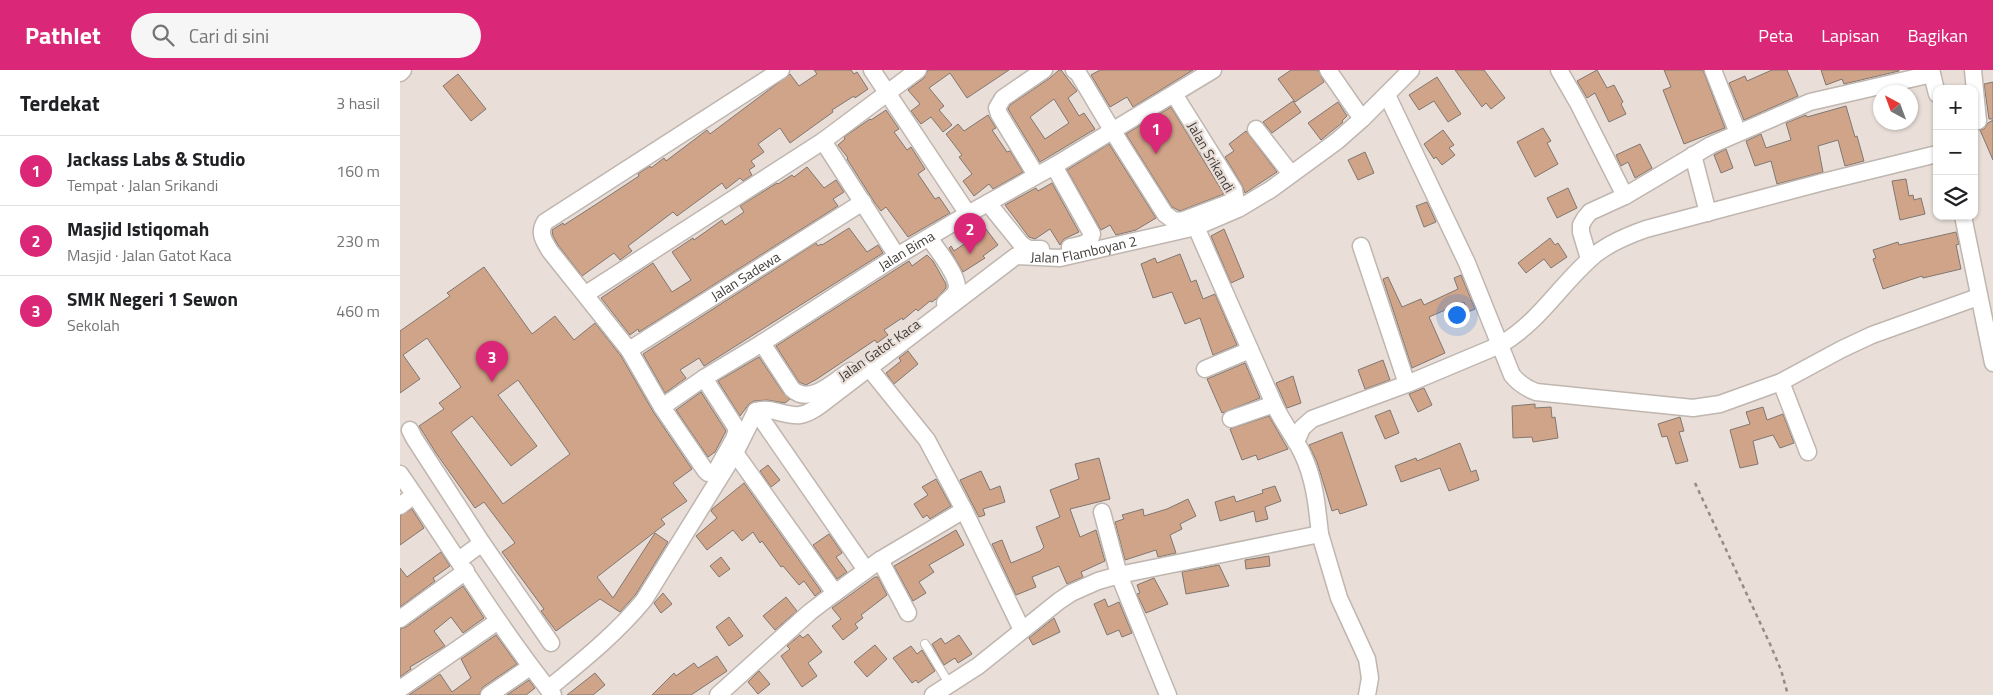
<!DOCTYPE html>
<html lang="id">
<head>
<meta charset="utf-8">
<style>
  :root { --surface:#fff; --page:#f6f6f6; --text:#202124; --muted:#757577; --line:#e0e0e0; --accent:#db2777 }
  body { margin:0; font-family:"Titillium Web",sans-serif; background:var(--page); color:var(--text) }
  .controls { position:absolute; right:15px; top:15px; display:grid; overflow:hidden; border-radius:10px; box-shadow:0 1px 4px #0004 }
  .controls button { width:45px; height:45px; display:grid; place-items:center; padding:0; border:0; border-bottom:1px solid var(--line); background:var(--surface); color:var(--text); font:25px sans-serif }
  .compass { position:absolute; left:1473px; top:15px; width:45px; height:45px; border-radius:50%; background:var(--surface); box-shadow:0 1px 4px #0004; rotate:319deg }
  .you { position:absolute; left:1056px; top:244px; width:18px; height:18px; margin:-12px; border:4px solid #fff; border-radius:50%; background:#1a73e8; box-shadow:0 0 0 8px #1a73e833 }
  .badge { display:grid; place-items:center; width:32px; height:32px; border-radius:50%; background:var(--accent); color:#fff; font-size:16px; font-weight:700 }
  .pin { position:absolute; translate:-50% -41px; filter:drop-shadow(0 1px 2px #0008) }
  .pin::after { content:''; position:absolute; top:26px; width:18px; height:15px; background:inherit; clip-path:polygon(0 0,100% 0,50% 100%) }
  .list { margin:0; padding:0; list-style:none }
  h2 { display:flex; justify-content:space-between; align-items:center; height:65px; margin:0; padding:0 20px; font-size:21px }
  h2 small { font-size:16px; font-weight:400; color:var(--muted) }
  .list li { display:grid; grid-template-columns:32px 1fr auto; gap:15px; align-items:center; box-sizing:border-box; height:70px; padding:0 20px; border-top:1px solid var(--line) }
  .list b { display:block; font-size:19px; white-space:nowrap }
  .list p { margin:0; font-size:16px; white-space:nowrap; color:var(--muted) }
  .list em { font-size:16px; font-style:normal; color:var(--muted) }
  .icon { flex:none; width:28px; height:28px; fill:none; stroke:currentColor; stroke-width:2; stroke-linecap:round; stroke-linejoin:round }
  .map { position:relative; flex:none; width:1593px; height:625px; overflow:hidden }
  header { display:flex; align-items:center; gap:30px; box-sizing:border-box; height:70px; padding:0 25px; background:var(--accent); color:#fff }
  header strong { font-size:24px }
  nav { display:flex; gap:28px; margin-inline-start:auto; font-size:18px }
  .search { width:350px; height:45px; background:var(--page); display:flex; align-items:center; gap:12px; box-sizing:border-box; padding:0 18px; border-radius:28px; color:var(--muted); font-size:19px }
  main { display:flex }
  aside { flex:1; background:var(--surface) }
  .map>svg:first-child { display:block }
</style>
</head>
<body>
<header>
<strong>Pathlet</strong>
<div class="search"><svg class="icon" aria-label="search" viewBox="0 0 24 24"><circle cx="10" cy="10" r="6"/><path d="M15 15l6 6"/></svg>Cari di sini</div>
<nav><a>Peta</a><a>Lapisan</a><a>Bagikan</a></nav>
</header>
<main>
<aside>
<h2>Terdekat<small>3 hasil</small></h2>
<ul class="list">
<li><span class="badge">1</span><div><b>Jackass Labs &amp; Studio</b><p>Tempat · Jalan Srikandi</p></div><em>160 m</em></li>
<li><span class="badge">2</span><div><b>Masjid Istiqomah</b><p>Masjid · Jalan Gatot Kaca</p></div><em>230 m</em></li>
<li><span class="badge">3</span><div><b>SMK Negeri 1 Sewon</b><p>Sekolah</p></div><em>460 m</em></li>
</ul>
</aside>
<div class="map">
<svg width="1593" height="625" viewBox="0 0 1593 625">
  <rect width="100%" height="100%" fill="#e9ded8"/>
  <!-- building -->
  <g fill="#d0a489" stroke="#807771" fill-rule="evenodd">
    <polygon points="414,0 451,0 454,4 457,2 468,19 455,28 454,26 432,40 433,42 390,73 380,58 358,74 364,82 351,91 355,96 349,100 352,105 343,111 340,108 326,119 322,113 277,146 273,142 228,176 232,181 220,190 214,183 182,206 158,175 153,166 152,160 163,153 164,155 198,133 239,106 238,104 250,96 251,98 264,88 266,91 307,60 310,64 390,4 399,16 417,4"/>
    <polygon points="528,0 609,0 567,28 550,3 529,18 544,36 539,40 552,55 543,62 531,47 521,54 511,41 520,34 508,20 524,8"/>
    <path d="M659,0H661L677,21L668,28L679,46L684,43L695,59L640,92L608,39L610,35L650,8ZM654,29L669,53L645,69L630,47Z"/>
    <polygon points="700,0 793,0 733,37 727,27 710,37 691,5"/>
    <polygon points="891,0 918,0 924,12 895,32 878,9"/>
    <polygon points="1055,0 1084,0 1105,28 1091,39 1086,33 1082,37"/>
    <polygon points="1197,0 1207,18 1214,15 1223,32 1221,34 1226,44 1209,52 1195,23 1187,28 1177,11"/>
    <polygon points="1264,0 1303,0 1325,58 1284,74 1263,20 1271,17"/>
    <polygon points="1372,0 1387,0 1398,26 1344,50 1329,13 1345,6 1347,11"/>
    <polygon points="1421,0 1499,0 1499,1 1444,14 1442,9 1426,15"/>
    <polygon points="58,4 86,39 71,51 43,16"/>
    <polygon points="1037,7 1061,44 1048,52 1034,31 1019,40 1009,25"/>
    <polygon points="1593,12 1593,49 1589,49 1584,14"/>
    <polygon points="893,31 901,42 872,63 863,52"/>
    <polygon points="938,32 947,46 942,51 943,52 921,70 908,53"/>
    <polygon points="1446,36 1455,67 1457,66 1464,91 1445,96 1438,70 1418,76 1423,102 1377,114 1371,91 1355,96 1346,71 1361,64 1366,78 1391,70 1386,53 1406,45 1407,47"/>
    <polygon points="771,37 824,124 780,141 772,137 726,64"/>
    <polygon points="486,40 499,59 494,62 507,80 511,77 525,99 518,104 535,129 539,127 550,143 508,167 486,137 481,141 475,133 447,89 448,88 438,75 445,69 444,67 470,49 471,50"/>
    <polygon points="588,45 596,58 592,60 607,82 610,81 623,102 593,119 589,114 574,126 563,111 572,104 559,87 562,85 546,64 558,54 564,61"/>
    <polygon points="1593,50 1593,90 1580,60 1584,59 1588,53"/>
    <polygon points="1143,58 1151,71 1147,73 1158,94 1135,107 1117,72"/>
    <polygon points="1043,60 1054,75 1049,78 1055,85 1042,95 1036,87 1034,89 1024,74"/>
    <polygon points="846,61 877,102 845,123 842,115 825,87 834,81 829,74"/>
    <polygon points="709,74 756,148 736,160 716,165 710,155 701,160 667,100"/>
    <polygon points="1240,74 1252,98 1235,108 1228,92 1221,96 1216,85"/>
    <polygon points="1326,79 1333,98 1321,103 1314,85"/>
    <polygon points="965,82 974,103 958,110 948,90"/>
    <polygon points="407,97 424,118 436,110 444,122 433,129 438,136 239,262 238,259 230,265 201,228 253,193 272,222 291,210 272,182 293,168 294,170 322,150 325,155 344,142 340,136 377,113 378,114 392,105 394,107"/>
    <polygon points="1506,109 1509,126 1513,125 1514,130 1521,128 1525,144 1500,150 1492,111"/>
    <polygon points="652,113 679,162 664,169 660,175 650,159 635,169 629,167 605,135 636,118 638,121"/>
    <polygon points="1168,118 1177,138 1157,148 1147,128"/>
    <polygon points="1027,132 1036,152 1024,157 1016,136"/>
    <polygon points="449,158 467,182 478,175 483,183 304,296 299,288 280,300 286,308 265,323 243,284 416,173 418,176 421,174 422,175"/>
    <polygon points="586,159 598,175 583,186 585,188 563,202 549,178 551,176 554,181"/>
    <polygon points="824,159 844,207 831,213 811,166"/>
    <polygon points="1556,162 1559,174 1556,175 1561,199 1523,208 1522,206 1483,219 1473,189 1476,188 1473,180 1498,172 1499,175"/>
    <polygon points="1150,168 1155,175 1158,173 1167,187 1151,198 1144,189 1126,203 1118,193"/>
    <polygon points="780,184 791,212 796,210 803,229 815,224 837,275 813,285 800,248 785,254 772,222 753,228 741,194 755,188 757,193"/>
    <polygon points="527,185 533,191 546,214 546,218 536,229 532,232 530,231 518,241 516,239 503,250 502,248 484,260 488,265 477,273 475,270 417,309 406,315 399,312 376,276 509,191 512,196"/>
    <path d="M84,197L132,264L155,246L174,270L195,253L221,286L254,343L292,399L273,413L287,431L261,449L265,454L197,507L213,528L255,463L268,472L236,524L220,542L200,529L156,561L141,541L144,539L102,482L115,473L84,432L75,438L36,383L19,356L44,339L39,333L61,317L27,268L3,285L20,309L0,323V261L50,226L47,223ZM118,310L170,384L103,434L51,362L72,346L111,396L137,376L98,325Z"/>
    <polygon points="1061,205 1075,239 1068,242 1064,232 1029,247 1045,283 1012,298 983,209 988,207 1002,237 1021,229 1024,235 1058,219 1054,208"/>
    <polygon points="508,281 518,294 494,314 486,303 501,291 499,288"/>
    <polygon points="359,287 384,324 390,329 385,333 367,330 354,331 349,334 340,346 318,311"/>
    <polygon points="983,290 990,310 965,319 958,300"/>
    <polygon points="845,293 860,328 822,343 807,309"/>
    <polygon points="893,306 901,333 887,338 876,313"/>
    <polygon points="1024,318 1032,335 1018,342 1009,324"/>
    <polygon points="301,322 326,361 315,382 308,387 276,340"/>
    <polygon points="1135,334 1135,338 1151,337 1152,348 1155,347 1158,368 1133,372 1132,367 1113,368 1112,336"/>
    <polygon points="1363,337 1367,350 1383,344 1394,373 1380,378 1373,365 1353,371 1358,394 1340,398 1330,360 1350,354 1346,342"/>
    <polygon points="990,340 999,363 985,369 975,346"/>
    <polygon points="869,346 888,379 858,390 856,385 842,390 830,359"/>
    <polygon points="1280,347 1284,361 1279,362 1288,391 1276,394 1267,366 1262,367 1258,354"/>
    <polygon points="942,362 967,435 940,444 938,439 932,441 917,392 909,375"/>
    <polygon points="1060,373 1071,402 1076,400 1079,410 1049,421 1040,398 1001,412 995,396 1016,388 1017,391"/>
    <polygon points="699,388 710,429 670,439 680,467 696,460 705,491 681,502 683,507 667,514 659,496 632,507 636,517 616,525 592,474 602,470 611,493 640,481 644,477 636,457 660,447 650,420 679,409 675,394"/>
    <polygon points="368,395 380,410 371,417 360,401"/>
    <polygon points="581,401 590,420 600,416 605,432 583,439 585,445 579,447 560,410"/>
    <polygon points="536,409 551,436 530,449 527,445 523,448 514,434 528,425 522,417"/>
    <polygon points="344,413 421,521 415,526 404,511 399,515 383,496 381,497 362,471 360,473 353,462 342,471 333,460 307,480 296,466 317,448 311,441 312,439"/>
    <polygon points="875,416 881,431 865,437 868,449 856,452 854,441 820,451 815,432 834,426 836,432 863,423 862,420"/>
    <polygon points="788,429 796,446 780,454 782,459 770,465 776,483 758,487 756,480 725,490 715,452 724,449 722,445 743,439 744,446 767,439"/>
    <polygon points="12,439 24,458 0,475 0,446"/>
    <polygon points="556,460 564,475 529,495 534,502 519,512 526,523 513,531 494,496"/>
    <polygon points="429,464 442,483 436,487 447,502 437,509 413,475"/>
    <polygon points="41,482 50,496 33,508 35,511 0,537 0,498 7,507"/>
    <polygon points="869,486 870,496 846,499 845,490"/>
    <polygon points="321,487 330,499 319,507 310,496"/>
    <polygon points="819,495 829,516 786,524 782,502"/>
    <polygon points="475,507 478,507 487,525 461,545 463,548 455,554 458,558 443,570 432,556 441,549 432,538"/>
    <polygon points="754,508 768,534 746,543 737,524 740,523 737,515"/>
    <polygon points="63,516 84,548 63,563 51,547 34,561 45,576 10,597 11,599 0,607 0,559 6,557"/>
    <polygon points="263,523 272,534 261,543 254,533"/>
    <polygon points="386,527 397,541 375,560 363,546"/>
    <polygon points="705,529 708,537 719,532 732,563 722,567 719,560 707,565 694,534"/>
    <polygon points="329,547 343,566 329,576 316,557"/>
    <polygon points="654,548 660,562 633,575 629,568"/>
    <polygon points="408,564 422,582 408,593 417,606 402,617 381,586 390,579 387,576 400,565 403,568"/>
    <polygon points="96,565 117,594 83,617 79,625 9,625 40,604 52,622 71,608 61,589"/>
    <polygon points="559,565 572,584 558,593 555,588 544,595 532,574 541,568 545,574"/>
    <polygon points="475,575 487,589 467,607 454,592"/>
    <polygon points="511,576 517,584 522,580 535,601 518,613 516,610 512,613 493,588"/>
    <polygon points="317,586 327,601 291,625 252,625 274,603 276,606 294,593 298,598"/>
    <polygon points="359,601 370,614 358,624 348,612"/>
    <polygon points="195,603 205,615 193,625 167,625"/>
    <polygon points="129,610 135,618 126,625 107,625"/>
  </g>
  <g fill="none" stroke-linecap="round" stroke-linejoin="round">
    <defs>
      <polyline id="lane" points="525,574 550,615"/>
      <g id="street">
        <path id="s1" d="M381,0L145,152C138,163 144,171 150,181L229,280L262,337L304,308L362,273L497,186L568,144L654,96L813,0"/>
        <polyline points="472,0 568,144"/>
        <polyline points="674,0 678,3 712,60 765,144 773,150 781,151 831,132 835,126 834,120 774,24"/>
        <polyline points="928,0 962,49"/>
        <polyline points="1159,0 1178,33 1225,126"/>
        <polyline points="1313,0 1338,63"/>
        <polyline points="1531,0 1537,24"/>
        <polyline points="1573,0 1578,51"/>
        <polyline points="0,3 3,0"/>
        <path d="M987,25L1067,193L1112,305C1119,314 1126,318 1136,322L1293,338L1320,334L1381,312L1442,279L1472,265L1578,227"/>
        <polyline points="856,59 891,104"/>
        <polyline points="423,71 497,186"/>
        <polyline points="1293,85 1308,143"/>
        <path d="M654,96L692,164C690,174 680,175 670,177"/>
        <polyline points="636,105 599,44 597,38 603,28 644,0"/>
        <polyline points="588,133 622,175 629,179 641,179"/>
        <polyline points="1563,146 1593,293"/>
        <path d="M529,168C537,179 557,204 557,217C557,224 550,228 545,233"/>
        <polyline points="961,176 1007,314"/>
        <polyline points="1189,189 1181,162 1181,155 1185,148 1190,142 1225,126 1311,75 1410,32 1532,4"/>
        <polyline points="186,224 423,71 518,0"/>
        <path d="M362,273L392,319C410,336 434,311 450,301"/>
        <path id="s2" d="M229,280L463,132"/>
        <polyline points="469,298 527,370 564,440 622,560"/>
        <polyline points="805,299 850,280"/>
        <polyline points="1381,312 1408,382"/>
        <polyline points="262,337 305,400 308,403 316,401 334,369 337,359 304,308"/>
        <path id="s3" d="M356,341C370,336 386,347 400,345C413,343 425,331 435,324L616,186L660,188L796,157L838,139L870,120L937,71L962,49L1011,0"/>
        <polyline points="356,341 466,500"/>
        <polyline points="831,349 874,334"/>
        <polyline points="10,360 14,368 82,473"/>
        <path d="M896,372L902,358L912,349L1007,314L1100,275C1139,252 1157,219 1189,190C1204,175 1226,166 1246,159L1423,112L1537,84"/>
        <polyline points="335,383 435,523"/>
        <path d="M0,404C51,477 97,555 153,625"/>
        <polyline points="0,436 14,425"/>
        <polyline points="702,442 719,505 768,625"/>
        <polyline points="920,464 939,528 967,589 970,608 967,625"/>
        <polyline points="59,490 82,473 151,573"/>
        <polyline points="480,490 508,543"/>
        <polyline points="0,549 66,501"/>
        <polyline points="0,619 98,551"/>
        <path d="M148,619C182,591 216,564 244,530L335,383L356,341"/>
        <polyline points="89,625 130,597"/>
        <polyline points="318,625 410,542 435,523 480,490 564,440"/>
        <path d="M533,625L578,596L659,531L671,523L698,511L719,505L920,464C917,437 915,411 903,385C895,367 882,352 874,334L796,157"/>
      </g>
    </defs>
    <!-- lane casing -->
    <use href="#lane" stroke="#c0b6b0" stroke-width="10"/>
    <!-- street casing -->
    <use href="#street" stroke="#c0b6b0" stroke-width="19"/>
    <!-- path -->
    <polyline stroke="#938c87" stroke-width="2.5" stroke-dasharray="4 4" stroke-linecap="butt" points="1295,413 1370,574 1381,600 1388,625"/>
    <!-- lane -->
    <use href="#lane" stroke="#fff" stroke-width="8"/>
    <!-- street -->
    <use href="#street" stroke="#fff" stroke-width="16"/>
  </g>
  <g text-anchor="middle" stroke-width="4.5" stroke-linejoin="round" paint-order="stroke">
    <!-- street labels -->
    <g font-size="14" fill="#403c39" stroke="#e9ded8">
      <text transform="translate(811 87) rotate(60)" y="5">Jalan Srikandi</text>
      <text dy="5" stroke="none"><textPath href="#s3" startOffset="382">Jalan Flamboyan 2</textPath></text>
      <text dy="5" stroke="none"><textPath href="#s1" startOffset="795">Jalan Bima</textPath></text>
      <text dy="5" stroke="none"><textPath href="#s2" startOffset="138">Jalan Sadewa</textPath></text>
      <text transform="translate(479 280) rotate(-35)" y="5">Jalan Gatot Kaca</text>
    </g>
  </g>
</svg>
<div class="controls">
<button>+</button>
<button>−</button>
<button><svg class="icon" aria-label="layers" viewBox="0 0 24 24"><path d="M12 4l9 5-9 5-9-5zM3 14l9 5 9-5"/></svg></button>
</div>
<svg class="compass" viewBox="-18 -18 36 36"><path d="M0-13l5 13h-10z" fill="#e53935"/><path d="M0 13l5-13h-10z" fill="#757577"/></svg>
<div class="you"></div>
<div class="pin badge" style="left:756px;top:84px">1</div>
<div class="pin badge" style="left:570px;top:184px">2</div>
<div class="pin badge" style="left:92px;top:312px">3</div>
</div>
</main>
</body>
</html>
